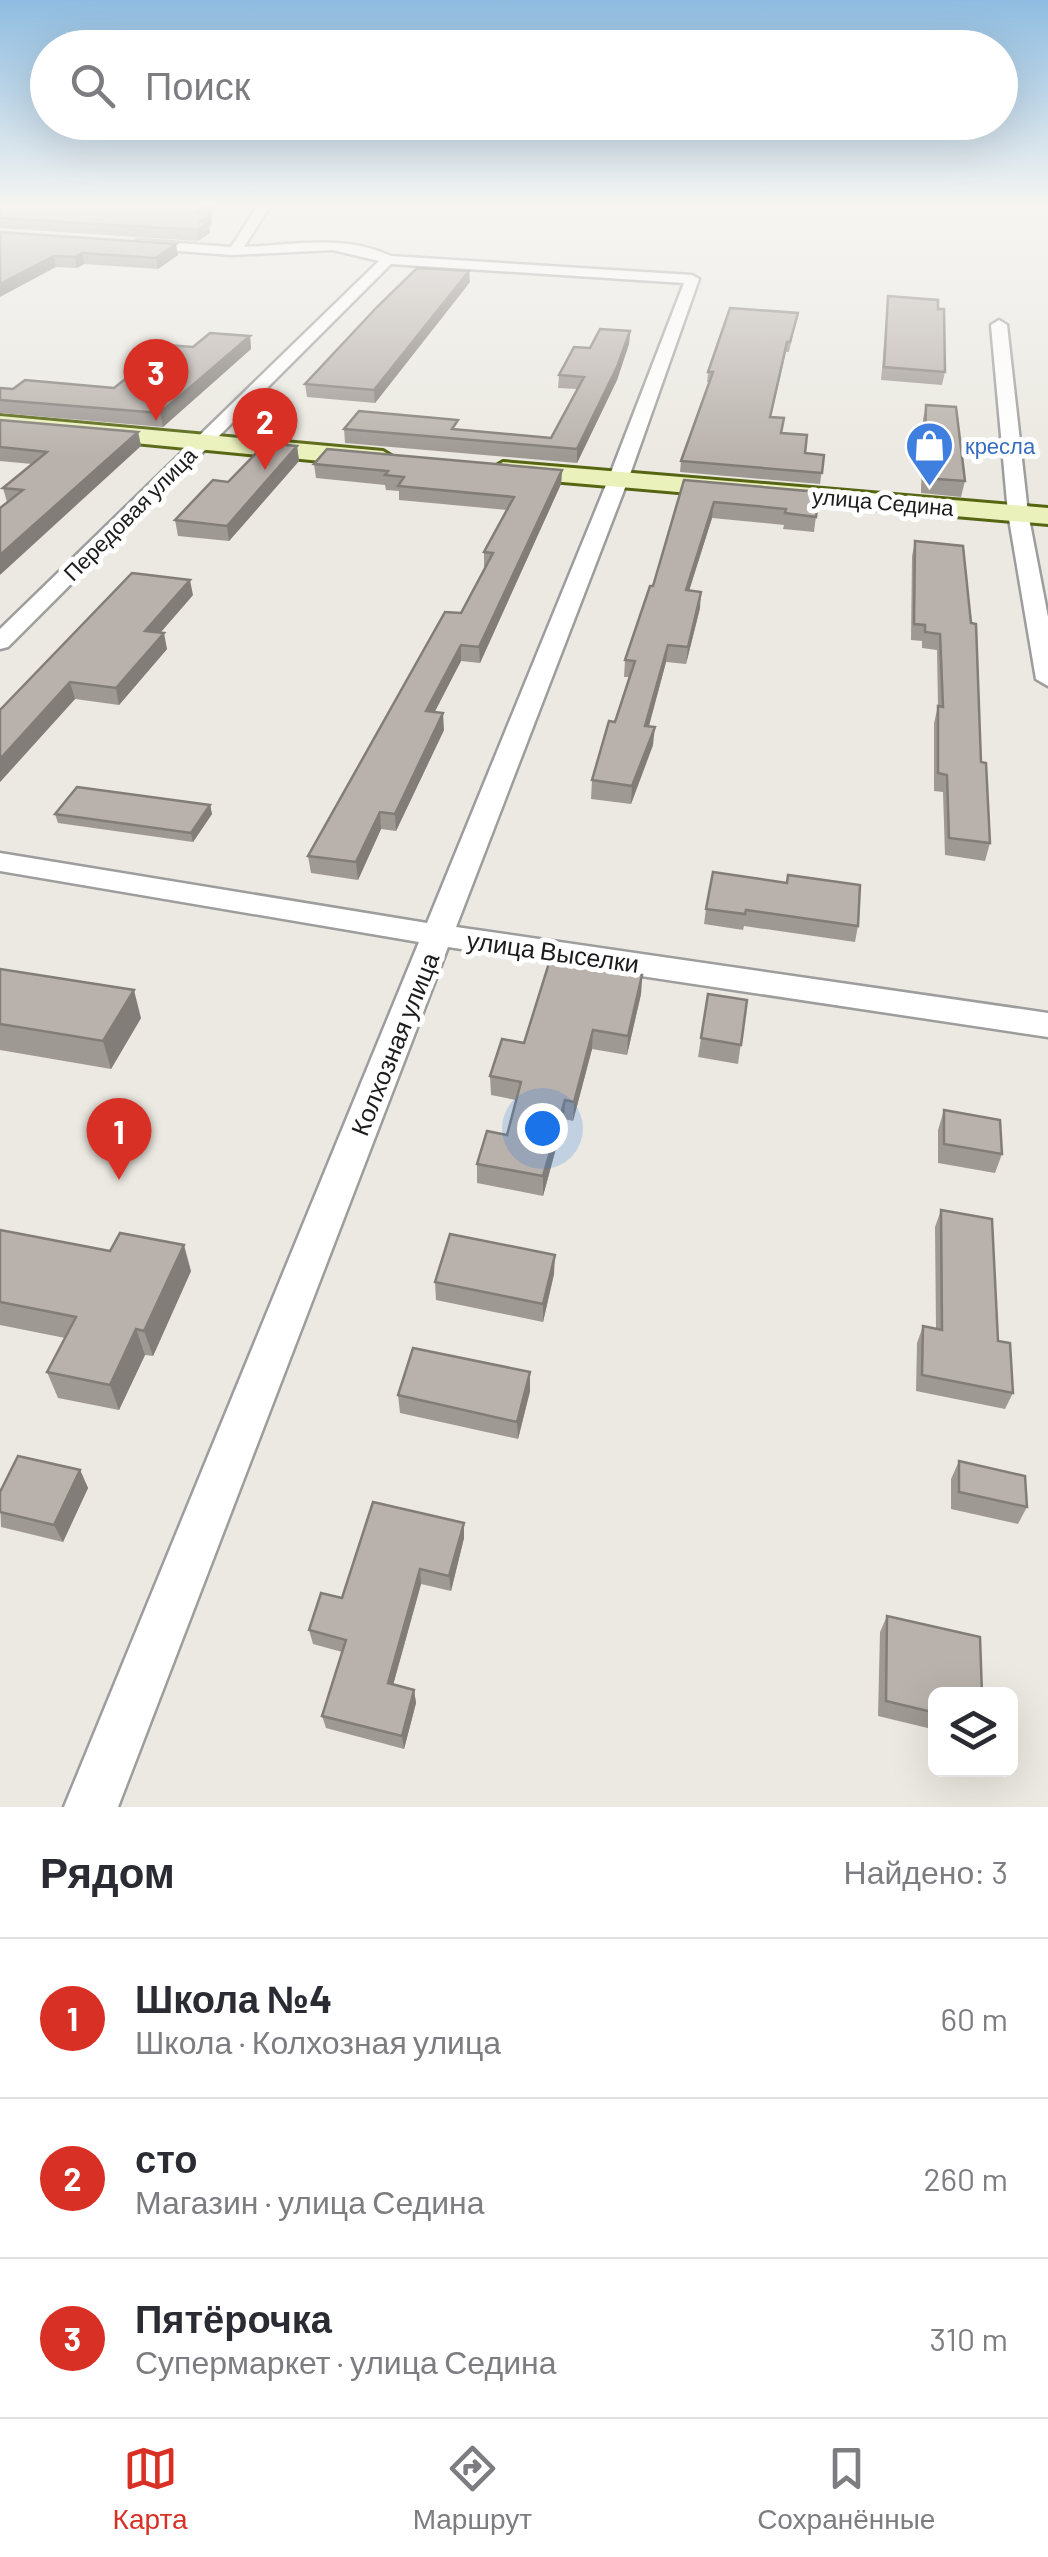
<!DOCTYPE html>
<html lang="ru">
<head>
<meta charset="utf-8">
<style>
  :root { --surface:#fff; --page:#f7f7f7; --text:#2b2b33; --muted:#7c7c81; --line:#e1e1e2; --accent:#d93025 }
  body { margin:0; font-family:Barlow,sans-serif; background:var(--page); color:var(--text) }
  .controls { position:absolute; right:30px; bottom:30px; display:grid; overflow:hidden; border-radius:15px; box-shadow:0 10px 40px #0002 }
  .controls button { width:90px; height:90px; display:grid; place-items:center; padding:0; border:0; border-bottom:2px solid var(--line); background:var(--surface); color:var(--text); font:50px sans-serif }
  .you { position:absolute; left:542px; top:1128px; width:35px; height:35px; margin:-25px; border:8px solid #fff; border-radius:50%; background:#1a73e8; box-shadow:0 0 0 15px #1a73e833 }
  .badge { display:grid; place-items:center; width:65px; height:65px; border-radius:50%; background:var(--accent); color:#fff; font-size:32px; font-weight:700 }
  .pin { position:absolute; translate:-50% -82px; filter:drop-shadow(0 2px 5px #0008) }
  .pin::after { content:''; position:absolute; top:52px; width:35px; height:30px; background:inherit; clip-path:polygon(0 0,100% 0,50% 100%) }
  .list { margin:0; padding:0; list-style:none }
  h2 { display:flex; justify-content:space-between; align-items:center; height:130px; margin:0; padding:0 40px; font-size:42px }
  h2 small { font-size:32px; font-weight:400; color:var(--muted) }
  .list li { display:grid; grid-template-columns:65px 1fr auto; gap:30px; align-items:center; box-sizing:border-box; height:160px; padding:0 40px; border-top:2px solid var(--line) }
  .list b { display:block; font-size:38px; white-space:nowrap }
  .list p { margin:0; font-size:32px; white-space:nowrap; color:var(--muted) }
  .list em { font-size:32px; font-style:normal; color:var(--muted) }
  .icon { flex:none; width:55px; height:55px; fill:none; stroke:currentColor; stroke-width:2; stroke-linecap:round; stroke-linejoin:round }
  .map { position:relative; flex:none; width:1048px; height:1807px; overflow:hidden }
  .search { position:absolute; background:var(--surface); box-shadow:0 10px 40px #0002; left:30px; right:30px; top:30px; height:110px; display:flex; align-items:center; gap:25px; box-sizing:border-box; padding:0 35px; border-radius:55px; color:var(--muted); font-size:38px }
  .sheet { height:610px; background:var(--surface) }
  nav { display:flex; justify-content:space-around; align-items:center; box-sizing:border-box; height:140px; border-top:2px solid var(--line); background:var(--surface); font-size:28px; color:var(--muted) }
  nav a { display:grid; justify-items:center; gap:5px }
  nav .on { color:var(--accent) }
  .map>svg:first-child { display:block }
</style>
</head>
<body>
<div class="map">
<svg width="1048" height="1807" viewBox="0 0 1048 1807">
  <rect width="100%" height="100%" fill="#ece9e2"/>
  <g fill="none" stroke-linecap="round" stroke-linejoin="round">
    <defs>
      <g id="minor">
        <path d="M259,204H271L244,247C294,245 344,234 391,256L692,275L699,279L628,480L456,927L1048,1013V1037L448,947L118,1807H64L419,942L0,871V853L427,923L608,480L684,283L391,264L8,647L0,649V629L379,261L333,250L232,255L138,248L132,244L138,240L231,247Z"/>
        <polygon points="999,320 1007,325 1028,513 1048,617 1048,686 1036,679 1008,513 991,325"/>
      </g>
      <g id="secondary">
        <polygon points="0,416 383,451 396,459 383,467 0,430"/>
        <polygon points="503,462 1048,508 1048,524 494,476 490,470"/>
      </g>
    </defs>
    <!-- minor casing -->
    <use href="#minor" stroke="#9d9d9d" stroke-width="5"/>
    <!-- secondary casing -->
    <use href="#secondary" stroke="#566511" stroke-width="6"/>
    <!-- minor -->
    <use href="#minor" fill="#fff" fill-rule="evenodd"/>
    <!-- secondary -->
    <use href="#secondary" fill="#ebf1bb" fill-rule="evenodd"/>
  </g>
  <!-- wall -->
  <g fill="#9f9994">
    <polygon points="140,204 219,204 208,214 211,214 212,224 209,227 210,233 198,241 0,228 0,209 133,209"/>
    <polygon points="0,232 178,255 158,269 84,264 77,268 56,267"/>
    <polygon points="470,282 375,403 307,397 305,384"/>
    <polygon points="888,296 938,309 945,372 942,385 881,380"/>
    <polygon points="798,313 789,352 786,352 771,417 782,433 805,453 824,455 820,484 680,472 681,461 709,382 707,382 708,372"/>
    <polygon points="630,331 629,344 617,380 577,463 345,443 344,429 458,430 551,438 577,389 558,388 559,375 590,348"/>
    <polygon points="250,336 251,349 163,427 0,413 0,388 114,388 193,347"/>
    <polygon points="926,405 965,481 961,497 921,493 923,419"/>
    <polygon points="0,420 138,432 141,446 7,502 3,488 32,464 0,461"/>
    <polygon points="297,446 299,461 229,541 178,536 175,520 228,482"/>
    <polygon points="314,464 562,470 561,484 480,663 461,661 434,712 444,730 396,831 381,829 358,880 311,873 308,856 461,613 486,567 484,567 484,552 507,510 399,500 399,491 386,490 385,485 316,478"/>
    <polygon points="684,480 819,492 814,532 783,529 784,525 712,518 689,590 700,608 686,664 666,662 649,726 653,745 631,804 591,799 592,780 615,722 629,677 624,677 625,660 653,586"/>
    <polygon points="915,541 981,762 990,843 985,861 945,855 943,792 934,791 934,723 938,706 937,650 922,648 922,641 911,640 912,556"/>
    <polygon points="193,595 160,633 167,649 119,705 75,699 0,782 0,710"/>
    <polygon points="210,805 212,814 193,842 58,823 55,814"/>
    <polygon points="787,883 858,926 855,942 744,926 743,930 704,924 706,909"/>
    <polygon points="0,969 141,1018 111,1069 0,1050"/>
    <polygon points="642,975 641,994 627,1055 592,1049 573,1121 564,1119 543,1196 477,1183 477,1164 507,1135 516,1100 491,1095 490,1076"/>
    <polygon points="747,1000 738,1064 698,1057 701,1038"/>
    <polygon points="944,1110 1002,1154 995,1173 938,1163 938,1130"/>
    <polygon points="941,1210 998,1341 1013,1393 1005,1409 916,1391 917,1343 923,1326 936,1329 935,1227"/>
    <polygon points="0,1230 191,1271 153,1356 145,1355 119,1410 58,1398 47,1372 65,1338 0,1325"/>
    <polygon points="554,1274 543,1322 436,1300 435,1282"/>
    <polygon points="530,1391 518,1439 400,1413 398,1395"/>
    <polygon points="959,1461 1027,1507 1018,1524 951,1509 951,1479"/>
    <polygon points="80,1470 88,1488 63,1542 1,1527 0,1492"/>
    <polygon points="464,1523 464,1538 451,1591 421,1584 393,1685 414,1690 416,1703 404,1749 326,1728 322,1716 342,1652 313,1644 309,1630 342,1598"/>
    <polygon points="887,1616 936,1694 936,1730 878,1716 880,1632"/>
  </g>
  <!-- shaded-wall -->
  <g fill="#827d78">
    <polygon points="206,204 219,204 198,223 196,213"/>
    <polygon points="211,214 212,224 209,227 210,233 198,241 197,230 200,222"/>
    <polygon points="176,244 178,255 158,269 156,258"/>
    <polygon points="82,253 84,264 77,268 75,257"/>
    <polygon points="54,256 56,267 0,297 0,284"/>
    <polygon points="469,271 470,282 375,403 374,390"/>
    <polygon points="630,331 629,344 617,380 577,463 577,449"/>
    <polygon points="250,336 251,349 163,427 160,413"/>
    <polygon points="138,432 141,446 0,575 0,555"/>
    <polygon points="297,446 299,461 229,541 227,526"/>
    <polygon points="562,470 561,484 480,663 479,647"/>
    <polygon points="714,502 712,518 684,607 686,590"/>
    <polygon points="190,580 193,595 148,647 145,631"/>
    <polygon points="701,592 700,608 686,664 688,647"/>
    <polygon points="164,633 167,649 119,705 116,688"/>
    <polygon points="461,645 461,661 427,727 426,711"/>
    <polygon points="668,645 666,662 644,744 645,726"/>
    <polygon points="70,682 75,699 0,782 0,759"/>
    <polygon points="443,713 444,730 396,831 395,814"/>
    <polygon points="655,727 653,745 631,804 632,786"/>
    <polygon points="210,805 212,814 193,842 191,833"/>
    <polygon points="380,812 381,829 358,880 356,862"/>
    <polygon points="642,975 641,994 627,1055 628,1036"/>
    <polygon points="134,990 141,1018 111,1069 103,1041"/>
    <polygon points="593,1030 592,1049 573,1121 574,1102"/>
    <polygon points="565,1100 564,1119 543,1196 543,1176"/>
    <polygon points="184,1245 191,1271 153,1356 144,1331"/>
    <polygon points="555,1255 554,1274 543,1322 543,1304"/>
    <polygon points="136,1329 145,1355 119,1410 110,1385"/>
    <polygon points="530,1372 530,1391 518,1439 517,1422"/>
    <polygon points="80,1470 88,1488 63,1542 54,1525"/>
    <polygon points="464,1523 464,1538 451,1591 449,1576"/>
    <polygon points="420,1569 421,1584 390,1696 388,1683"/>
    <polygon points="414,1690 416,1703 404,1749 402,1736"/>
  </g>
  <!-- building -->
  <g fill="#b9b2ac" stroke="#827d78" stroke-width="2.5">
    <polygon points="140,204 206,204 196,213 211,214 200,222 208,222 197,230 0,218 0,209 133,209"/>
    <polygon points="0,232 176,244 156,258 82,253 75,257 54,256 0,284"/>
    <polygon points="417,268 469,271 374,390 305,384 377,307"/>
    <polygon points="888,296 938,300 938,309 944,309 945,372 884,367"/>
    <polygon points="730,308 798,313 790,342 787,342 770,417 784,418 781,433 807,435 805,453 824,455 822,473 681,461 713,372 708,372"/>
    <polygon points="600,329 630,331 617,367 577,449 344,429 359,411 458,420 452,429 551,438 584,377 559,375 574,347 590,348"/>
    <polygon points="210,333 250,336 160,413 0,400 0,388 13,389 25,380 114,388 168,345 193,347"/>
    <polygon points="926,405 956,407 965,481 924,478"/>
    <polygon points="0,420 138,432 0,555 0,508 23,490 3,488 47,452 0,447"/>
    <polygon points="266,443 297,446 227,526 175,520 213,480 228,482"/>
    <polygon points="327,449 562,470 479,647 461,645 426,711 443,713 395,814 380,812 356,862 308,856 445,612 461,613 493,553 484,552 514,497 398,486 404,477 385,475 388,471 314,464"/>
    <polygon points="684,480 819,492 816,517 785,513 786,509 714,502 686,590 701,592 688,647 668,645 645,726 655,727 632,786 592,780 609,721 615,722 635,661 625,660 650,586 653,586"/>
    <polygon points="915,541 963,546 971,623 976,624 981,762 986,763 990,843 949,838 947,775 938,773 938,706 943,707 940,634 925,632 925,625 914,624"/>
    <polygon points="132,573 190,580 145,631 164,633 116,688 70,682 0,759 0,710"/>
    <polygon points="77,787 210,805 191,833 55,814"/>
    <polygon points="713,872 787,883 788,875 860,885 858,926 746,910 745,914 706,909"/>
    <polygon points="550,960 642,975 628,1036 593,1030 574,1102 565,1100 543,1176 477,1164 487,1131 507,1135 521,1082 490,1076 502,1039 524,1043"/>
    <polygon points="0,969 134,990 103,1041 0,1024"/>
    <polygon points="708,994 747,1000 741,1045 701,1038"/>
    <polygon points="944,1110 1000,1120 1002,1154 944,1144"/>
    <polygon points="941,1210 992,1219 998,1341 1010,1343 1013,1393 922,1375 923,1326 942,1330"/>
    <polygon points="0,1230 110,1251 120,1233 184,1245 144,1331 136,1329 110,1385 47,1372 76,1317 0,1302"/>
    <polygon points="450,1234 555,1255 543,1304 435,1282"/>
    <polygon points="413,1348 530,1372 517,1422 398,1395"/>
    <polygon points="18,1456 80,1470 54,1525 0,1512 0,1492"/>
    <polygon points="959,1461 1025,1476 1027,1507 959,1492"/>
    <polygon points="373,1502 464,1523 449,1576 420,1569 388,1683 414,1690 402,1736 322,1716 346,1640 309,1630 321,1593 342,1598"/>
    <polygon points="887,1616 980,1637 982,1694 936,1694 936,1713 886,1701"/>
  </g>
  <!-- sky -->
  <linearGradient id="sky" x2="0" y2="1"><stop stop-color="#8ebce0"/><stop offset="0.45" stop-color="#f6f5f2"/><stop offset="1" stop-color="#f6f5f2" stop-opacity="0"/></linearGradient>
  <rect width="1048" height="457" fill="url(#sky)"/>
  <!-- icons -->
  <defs>
    <symbol id="shop-pin" viewBox="-11 -11 22 30"><path d="M0 17L-7.5 6A9.5 9.5 0 1 1 7.5 6Z" fill="#3f7fe0" stroke="#fff"/><path d="M-5-2.5h2.3a2.7 3.5 0 0 1 5.4 0H5L5.5 6h-11ZM-1.5-2.5h3a1.5 2.3 0 0 0-3 0Z" fill="#fff"/></symbol>
  </defs>
  <g fill-rule="evenodd">
    <use href="#shop-pin" x="902" y="418" width="55" height="75"/>
  </g>
  <g text-anchor="middle" stroke-width="10" stroke-linejoin="round" paint-order="stroke">
    <!-- far-shop labels -->
    <g font-size="22" fill="#366cbe" stroke="#fff" text-anchor="start">
      <text x="965" y="454">кресла</text>
    </g>
    <!-- far-street labels -->
    <g font-size="22" fill="#1c1c1c" stroke="#fff">
      <text transform="translate(883 502) rotate(5)" y="8">улица Седина</text>
      <text transform="translate(130 514) rotate(-45)" y="8">Передовая улица</text>
    </g>
    <!-- street labels -->
    <g font-size="25" fill="#1c1c1c" stroke="#fff">
      <text transform="translate(553 952) rotate(8)" y="9">улица Выселки</text>
      <text transform="translate(395 1044) rotate(-68)" y="9">Колхозная улица</text>
    </g>
  </g>
</svg>
<div class="controls">
<button><svg class="icon" aria-label="layers" viewBox="0 0 24 24"><path d="M12 4l9 5-9 5-9-5zM3 14l9 5 9-5"/></svg></button>
</div>
<div class="you"></div>
<div class="pin badge" style="left:119px;top:1180px">1</div>
<div class="pin badge" style="left:265px;top:470px">2</div>
<div class="pin badge" style="left:156px;top:421px">3</div>
<div class="search"><svg class="icon" aria-label="search" viewBox="0 0 24 24"><circle cx="10" cy="10" r="6"/><path d="M15 15l6 6"/></svg>Поиск</div>
</div>
<section class="sheet">
<h2>Рядом<small>Найдено: 3</small></h2>
<ul class="list">
<li><span class="badge">1</span><div><b>Школа №4</b><p>Школа · Колхозная улица</p></div><em>60 m</em></li>
<li><span class="badge">2</span><div><b>сто</b><p>Магазин · улица Седина</p></div><em>260 m</em></li>
<li><span class="badge">3</span><div><b>Пятёрочка</b><p>Супермаркет · улица Седина</p></div><em>310 m</em></li>
</ul>
</section>
<nav>
<a class="on"><svg class="icon" aria-label="map" viewBox="0 0 24 24"><path d="M3 6l6-2 6 2 6-2v14l-6 2-6-2-6 2zM9 4v14M15 6v14"/></svg>Карта</a>
<a><svg class="icon" aria-label="directions" viewBox="0 0 24 24"><path d="M12 3l9 9-9 9-9-9zM9 14v-3h6M13 9l2 2-2 2"/></svg>Маршрут</a>
<a><svg class="icon" aria-label="saved" viewBox="0 0 24 24"><path d="M7 4h10v16l-5-4-5 4z"/></svg>Сохранённые</a>
</nav>
</body>
</html>
